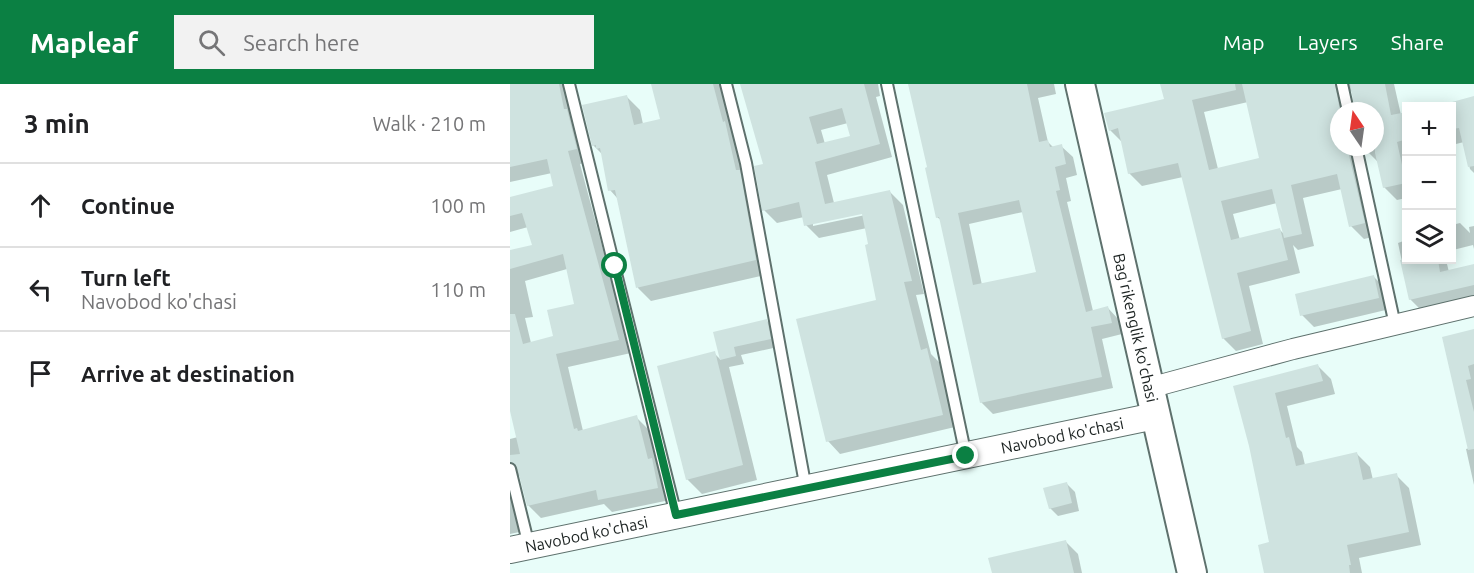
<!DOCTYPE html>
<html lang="en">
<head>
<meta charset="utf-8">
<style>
  :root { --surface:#fff; --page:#f2f2f2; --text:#202124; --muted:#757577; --line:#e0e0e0; --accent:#0b8043 }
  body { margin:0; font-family:Ubuntu,sans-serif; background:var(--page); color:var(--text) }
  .controls { position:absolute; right:18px; top:18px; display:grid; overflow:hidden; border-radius:0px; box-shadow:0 3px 15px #0003 }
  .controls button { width:54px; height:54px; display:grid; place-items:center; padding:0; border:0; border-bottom:2px solid var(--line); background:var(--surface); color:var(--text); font:30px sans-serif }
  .compass { position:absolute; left:820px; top:18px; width:54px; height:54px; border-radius:50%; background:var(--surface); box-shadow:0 3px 15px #0003; rotate:347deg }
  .stop { position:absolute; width:18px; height:18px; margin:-14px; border:4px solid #0b8043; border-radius:50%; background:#fff }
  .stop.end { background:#0b8043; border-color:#fff; box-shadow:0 2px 6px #0008 }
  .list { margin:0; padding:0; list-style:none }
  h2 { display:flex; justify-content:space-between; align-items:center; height:78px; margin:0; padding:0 24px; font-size:26px }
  h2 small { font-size:20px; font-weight:400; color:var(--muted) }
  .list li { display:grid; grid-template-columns:39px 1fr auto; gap:18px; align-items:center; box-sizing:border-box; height:84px; padding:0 24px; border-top:2px solid var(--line) }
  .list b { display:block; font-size:22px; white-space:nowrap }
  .list p { margin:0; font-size:20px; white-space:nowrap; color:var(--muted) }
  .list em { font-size:20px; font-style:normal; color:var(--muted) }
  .icon { flex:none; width:33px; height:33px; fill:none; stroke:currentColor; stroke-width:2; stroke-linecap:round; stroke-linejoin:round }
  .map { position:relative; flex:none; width:964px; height:489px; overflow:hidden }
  header { display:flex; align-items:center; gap:36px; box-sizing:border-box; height:84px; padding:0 30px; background:var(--accent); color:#fff }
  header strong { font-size:28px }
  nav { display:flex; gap:33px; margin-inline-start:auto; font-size:21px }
  .search { width:420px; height:54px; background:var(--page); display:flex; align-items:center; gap:15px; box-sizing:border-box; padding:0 21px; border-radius:0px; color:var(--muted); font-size:22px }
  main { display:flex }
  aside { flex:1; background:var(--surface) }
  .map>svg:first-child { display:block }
</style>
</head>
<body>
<header>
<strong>Mapleaf</strong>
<div class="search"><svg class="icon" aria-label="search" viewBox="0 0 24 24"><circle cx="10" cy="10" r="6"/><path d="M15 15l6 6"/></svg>Search here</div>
<nav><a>Map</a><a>Layers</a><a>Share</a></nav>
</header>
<main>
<aside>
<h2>3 min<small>Walk · 210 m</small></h2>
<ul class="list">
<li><svg class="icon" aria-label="ahead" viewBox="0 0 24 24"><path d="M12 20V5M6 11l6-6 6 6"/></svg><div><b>Continue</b></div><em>100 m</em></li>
<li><svg class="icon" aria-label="left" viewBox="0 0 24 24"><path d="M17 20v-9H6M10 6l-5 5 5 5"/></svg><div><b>Turn left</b><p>Navobod ko'chasi</p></div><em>110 m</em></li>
<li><svg class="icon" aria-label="arrive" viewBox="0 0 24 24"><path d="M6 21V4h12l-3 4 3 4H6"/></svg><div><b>Arrive at destination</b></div></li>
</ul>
</aside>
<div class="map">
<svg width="964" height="489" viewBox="0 0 964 489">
  <rect width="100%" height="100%" fill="#e8fdf9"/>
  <!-- shadow -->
  <g fill="#0003" fill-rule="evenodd">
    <path d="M0,0H57L79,78L70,80L121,269L58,283L73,347L126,333L139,346L160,416L102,428L94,420L31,434L18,421L11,391L7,393L14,447L0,450V355L8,353L0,323V167L24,162L18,143L0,148V114L45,103L42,89L0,98ZM57,185L66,221L45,253L21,259L15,234L23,233L15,197Z"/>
    <polygon points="142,0 212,0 259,190 141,217 128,204 108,115 100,106 93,71 83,61 117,13 130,26 133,40 152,36"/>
    <path d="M231,0H368L370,12L366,13L382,73L317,91L324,119L380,108L393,121L414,210L406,211L421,270L430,279L445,343L330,370L318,357L368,217L357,144L309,154L296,141L294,133L267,139L254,126L255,82ZM338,39L342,53L315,60L311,46ZM359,127L360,130L303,142V139Z"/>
    <path d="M400,0H544L546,10L528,14L538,58L544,64L551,62L563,73L567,91L556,94L561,117L557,118L583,227L598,224L609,236L612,250L592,255L603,304L483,330L471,318L432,137L427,133L419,84ZM513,128L527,190L472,201L459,140Z"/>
    <path d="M652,0H884L891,31L896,29V114L887,116L874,103L869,79L858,68L853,71L867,152L854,155L841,142L832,105L793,114L804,162L788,166L783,161L790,189L739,202L753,260L726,267L713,254L673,93L632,102L619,89L612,58L600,46L655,16ZM843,7L846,27H865V63H829V27H840L837,15L839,8ZM738,18L751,75L708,85L694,28ZM767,119L775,151L770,146L730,156L723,130Z"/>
    <polygon points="964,14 964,89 960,85 954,58 942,61 942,22 927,22"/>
    <polygon points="950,139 960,149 959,143 964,142 964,165 963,161 943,166 942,165 942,141"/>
    <polygon points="896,156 896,176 936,176 939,188 964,182 964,215 912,227 900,215 888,159"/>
    <polygon points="864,193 876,205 880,225 804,243 792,231"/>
    <polygon points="257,237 265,245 268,263 231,271 234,280 219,283 247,396 192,410 177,395 204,269 211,276 205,249"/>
    <polygon points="964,247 964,401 956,365 960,364 934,254"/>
    <polygon points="808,282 821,295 825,310 777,322 787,363 792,368 795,381 847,370 860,383 863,396 886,391 899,404 911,461 849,474 852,489 755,489 760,460 740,362 725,303"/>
    <polygon points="557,400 565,408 569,427 548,432 540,424"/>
    <polygon points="556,458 568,470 572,489 483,489"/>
  </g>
  <!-- building -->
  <g fill="#cfe3e0" fill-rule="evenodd">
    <polygon points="0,0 49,0 54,25 57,25 67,65 58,67 109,256 46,270 64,345 67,344 68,347 127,331 138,375 142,374 148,404 88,416 86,406 17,422 7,383 0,378 0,371 10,370 0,327 0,230 5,230 13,260 43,252 37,226 64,220 53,170 0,185 0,166 22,161 12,129 0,132 0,113 43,102 37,75 0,83"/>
    <polygon points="141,0 203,0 213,38 215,37 226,86 230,86 246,176 126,204 105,106 98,107 90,64 86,65 86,61 82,62 72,21 117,11 124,41 150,35"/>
    <path d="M230,0H354L370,60L305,78L315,120L380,106L402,197L394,198L411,266L417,264L433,331L316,358L286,235L366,216L355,161L358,160L352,130L294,142L289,118L252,127L244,82L253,80ZM332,24L340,52L307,60L299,33Z"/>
    <path d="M398,0H517L529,58L538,56L540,63L552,60L556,80L545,83L550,106L546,107L576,228L598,222L602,239L581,243L592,293L470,319L429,133L426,134L415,84L417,83ZM509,116L526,188L463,201L448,129Z"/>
    <polygon points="650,0 725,0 726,6 682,16 699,86 749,74 732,0 825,0 830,27 829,63 837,63 855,139 839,143 827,90 781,101 792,150 774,154 762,105 711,117 721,156 770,144 778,176 727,189 741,247 712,255 668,79 618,90 608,44 599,47 594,29 654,15"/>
    <polygon points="840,0 875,0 881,31 897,28 897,55 887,58 896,99 873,104 865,69 865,27 845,27"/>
    <polygon points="964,12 964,82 958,83 949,44 942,45 942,18"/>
    <polygon points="890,176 928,176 930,188 964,180 964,201 899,216"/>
    <polygon points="864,191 869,214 790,232 785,210"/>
    <polygon points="257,235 261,255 224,263 226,272 210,276 203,248"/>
    <polygon points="964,245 964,280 958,282 961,295 956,296 964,328 964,365 958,366 932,253"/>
    <polygon points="205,267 233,381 176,396 147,282"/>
    <polygon points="808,280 813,297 765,309 776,354 779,353 786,382 847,368 853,396 887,389 899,448 837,461 841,481 839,481 840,489 754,489 748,461 759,458 739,362 723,302"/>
    <polygon points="557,398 562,419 539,425 533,404"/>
    <polygon points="556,456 564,489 482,489 478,474"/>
  </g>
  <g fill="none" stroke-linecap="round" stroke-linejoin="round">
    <defs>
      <g id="service">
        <polyline points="59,0 166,431"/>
        <polyline points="216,0 236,79 296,405"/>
        <polyline points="377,0 456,372"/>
        <polyline points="832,0 838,27"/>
        <polyline points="846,63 885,241"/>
        <polyline points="0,385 19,462"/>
      </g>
      <polyline id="minor" points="639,304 783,265 964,222"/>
      <g id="tertiary">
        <path id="s1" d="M0,466L645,332"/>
      </g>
      <g id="secondary">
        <path id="s2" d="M570,0L682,489"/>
      </g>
    </defs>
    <!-- service casing -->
    <use href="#service" stroke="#5e716d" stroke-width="14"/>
    <!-- minor casing -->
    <use href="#minor" stroke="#5e716d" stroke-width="22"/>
    <!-- tertiary casing -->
    <use href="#tertiary" stroke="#5e716d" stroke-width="28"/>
    <!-- secondary casing -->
    <use href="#secondary" stroke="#5e716d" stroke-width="32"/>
    <!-- service -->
    <use href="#service" stroke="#fff" stroke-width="10"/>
    <!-- minor -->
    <use href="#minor" stroke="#fff" stroke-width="20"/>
    <!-- tertiary -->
    <use href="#tertiary" stroke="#fff" stroke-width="26"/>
    <!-- secondary -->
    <use href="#secondary" stroke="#fff" stroke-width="28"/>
  </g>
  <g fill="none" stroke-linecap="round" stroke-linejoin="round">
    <!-- route -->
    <polyline stroke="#0b8043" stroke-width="8" points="105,182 166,431 456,372"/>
  </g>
  <g text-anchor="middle" stroke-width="4.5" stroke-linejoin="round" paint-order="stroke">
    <!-- street labels -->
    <g font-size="16" fill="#1b2221" stroke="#fff">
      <text dy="6" stroke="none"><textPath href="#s2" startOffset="250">Bag'rikenglik ko'chasi</textPath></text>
      <text dy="6" stroke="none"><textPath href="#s1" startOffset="564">Navobod ko'chasi</textPath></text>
      <text dy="6" stroke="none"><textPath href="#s1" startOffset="78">Navobod ko'chasi</textPath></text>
    </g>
  </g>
</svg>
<div class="controls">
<button>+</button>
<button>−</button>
<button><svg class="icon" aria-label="layers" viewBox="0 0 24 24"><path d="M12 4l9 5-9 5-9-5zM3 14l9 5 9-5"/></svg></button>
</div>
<svg class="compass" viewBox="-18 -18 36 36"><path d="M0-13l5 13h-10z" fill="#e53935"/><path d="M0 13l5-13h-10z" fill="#757577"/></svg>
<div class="stop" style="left:105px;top:182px"></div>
<div class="stop end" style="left:456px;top:372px"></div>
</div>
</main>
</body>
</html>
